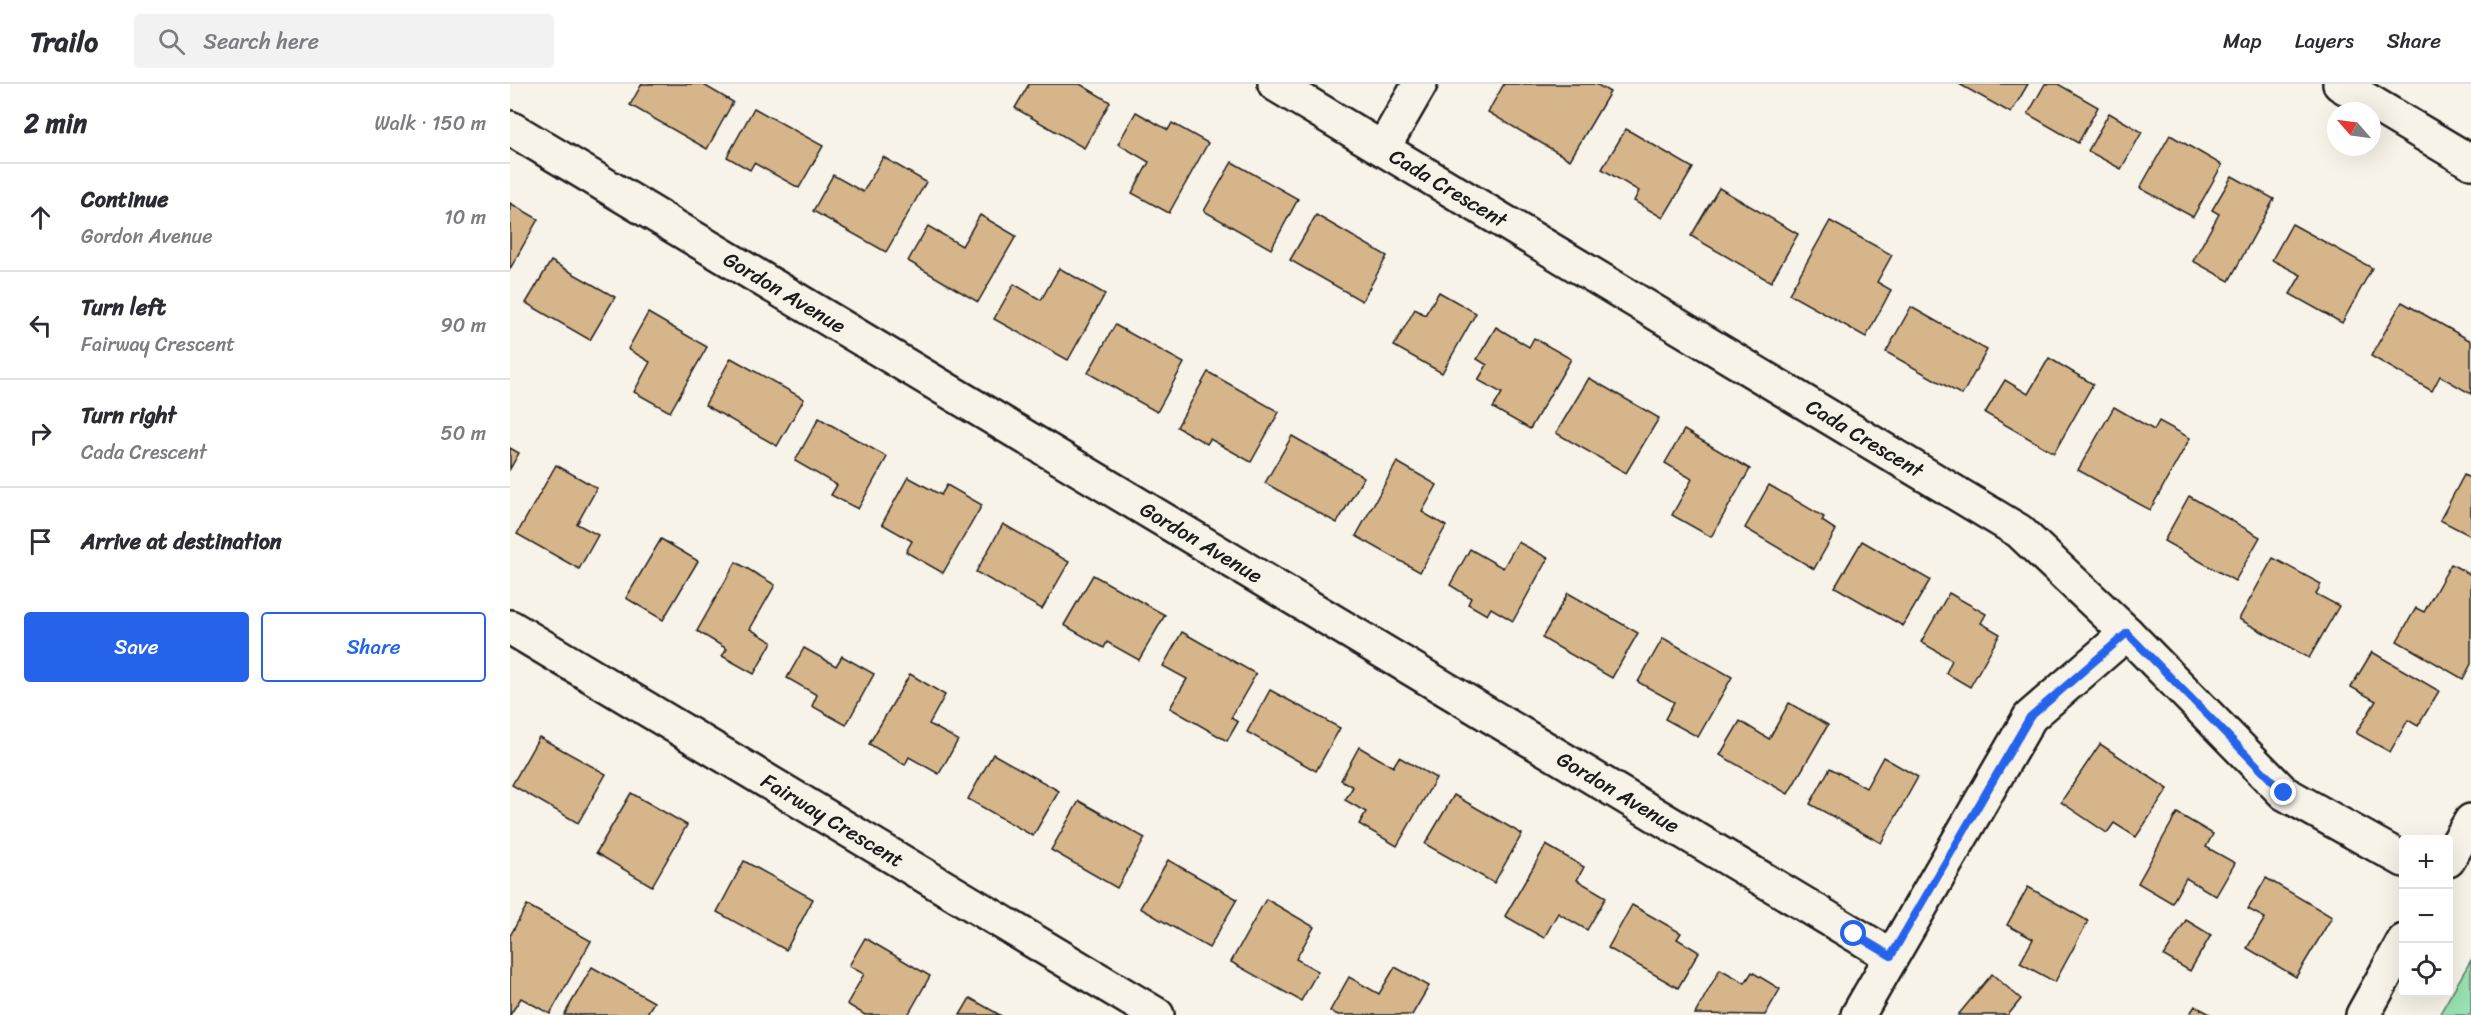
<!DOCTYPE html>
<html lang="en">
<head>
<meta charset="utf-8">
<style>
  :root { --surface:#fff; --page:#f2f2f3; --text:#2b2b33; --muted:#7c7c81; --line:#e1e1e2; --accent:#2563eb }
  body { margin:0; font-family:Sriracha,sans-serif; background:var(--page); color:var(--text) }
  .controls { position:absolute; right:18px; bottom:18px; display:grid; overflow:hidden; border-radius:6px; box-shadow:0 6px 24px #0002 }
  .controls button { width:54px; height:54px; display:grid; place-items:center; padding:0; border:0; border-bottom:2px solid var(--line); background:var(--surface); color:var(--text); font:30px sans-serif }
  .compass { position:absolute; left:1817px; top:18px; width:54px; height:54px; border-radius:50%; background:var(--surface); box-shadow:0 6px 24px #0002; rotate:298deg }
  .stop { position:absolute; width:18px; height:18px; margin:-14px; border:4px solid #2563eb; border-radius:50%; background:#fff }
  .stop.end { background:#2563eb; border-color:#fff; box-shadow:0 2px 6px #0008 }
  .list { margin:0; padding:0; list-style:none }
  h2 { display:flex; justify-content:space-between; align-items:center; height:78px; margin:0; padding:0 24px; font-size:26px }
  h2 small { font-size:20px; font-weight:400; color:var(--muted) }
  .list li { display:grid; grid-template-columns:39px 1fr auto; gap:18px; align-items:center; box-sizing:border-box; height:108px; padding:0 24px; border-top:2px solid var(--line) }
  .list b { display:block; font-size:22px; white-space:nowrap }
  .list p { margin:0; font-size:20px; white-space:nowrap; color:var(--muted) }
  .list em { font-size:20px; font-style:normal; color:var(--muted) }
  .actions { display:flex; gap:12px; padding:18px 24px }
  .actions a { flex:1; padding:14px 0; border:2px solid var(--accent); border-radius:6px; text-align:center; font-size:21px; color:var(--accent) }
  .actions .main { background:var(--accent); color:#fff }
  .icon { flex:none; width:33px; height:33px; fill:none; stroke:currentColor; stroke-width:2; stroke-linecap:round; stroke-linejoin:round }
  .map { position:relative; flex:none; width:1961px; height:931px; overflow:hidden }
  header { display:flex; align-items:center; gap:36px; box-sizing:border-box; height:84px; padding:0 30px; background:var(--surface); border-bottom:2px solid var(--line) }
  header strong { font-size:28px }
  nav { display:flex; gap:33px; margin-inline-start:auto; font-size:21px }
  .search { width:420px; height:54px; background:var(--page); display:flex; align-items:center; gap:15px; box-sizing:border-box; padding:0 21px; border-radius:6px; color:var(--muted); font-size:22px }
  main { display:flex }
  aside { flex:1; background:var(--surface) }
  .map>svg:first-child { display:block }
</style>
</head>
<body>
<header>
<strong>Trailo</strong>
<div class="search"><svg class="icon" aria-label="search" viewBox="0 0 24 24"><circle cx="10" cy="10" r="6"/><path d="M15 15l6 6"/></svg>Search here</div>
<nav><a>Map</a><a>Layers</a><a>Share</a></nav>
</header>
<main>
<aside>
<h2>2 min<small>Walk · 150 m</small></h2>
<ul class="list">
<li><svg class="icon" aria-label="ahead" viewBox="0 0 24 24"><path d="M12 20V5M6 11l6-6 6 6"/></svg><div><b>Continue</b><p>Gordon Avenue</p></div><em>10 m</em></li>
<li><svg class="icon" aria-label="left" viewBox="0 0 24 24"><path d="M17 20v-9H6M10 6l-5 5 5 5"/></svg><div><b>Turn left</b><p>Fairway Crescent</p></div><em>90 m</em></li>
<li><svg class="icon" aria-label="right" viewBox="0 0 24 24"><path d="M7 20v-9h11M14 6l5 5-5 5"/></svg><div><b>Turn right</b><p>Cada Crescent</p></div><em>50 m</em></li>
<li><svg class="icon" aria-label="arrive" viewBox="0 0 24 24"><path d="M6 21V4h12l-3 4 3 4H6"/></svg><div><b>Arrive at destination</b></div></li>
</ul>
<div class="actions"><a class="main">Save</a><a>Share</a></div>
</aside>
<div class="map">
<svg width="1961" height="931" viewBox="0 0 1961 931">
  <rect width="100%" height="100%" fill="#f7f3e8"/>
  <filter id="ink" filterUnits="userSpaceOnUse"><feTurbulence type="fractalNoise" baseFrequency=".0167" numOctaves="2"/><feDisplacementMap in="SourceGraphic" scale="12" xChannelSelector="R" yChannelSelector="G"/><feConvolveMatrix kernelMatrix="1 2 1 2 8 2 1 2 1" color-interpolation-filters="sRGB"/></filter>
  <g filter="url(#ink)">
    <!-- green -->
    <polygon fill="#98e1b0" stroke="#5a7e66" stroke-width="1.5" points="1961,876 1961,931 1929,931"/>
    <!-- building -->
    <g fill="#d7b58a" stroke="#1c1c1c" stroke-width="1.5">
      <polygon points="132,0 192,0 223,18 197,65 120,21"/>
      <polygon points="519,0 570,0 600,18 574,64 505,24"/>
      <polygon points="994,0 1086,0 1100,8 1060,76 978,28"/>
      <polygon points="1449,0 1518,0 1501,29"/>
      <polygon points="1535,0 1548,0 1588,23 1568,59 1518,30"/>
      <polygon points="244,24 313,62 289,104 244,79 240,86 217,73"/>
      <polygon points="626,28 658,46 662,39 698,59 659,129 622,109 639,78 608,60"/>
      <polygon points="1599,29 1632,48 1611,85 1578,67"/>
      <polygon points="1116,45 1183,84 1153,134 1124,117 1129,107 1092,85"/>
      <polygon points="1660,51 1712,81 1683,133 1630,104"/>
      <polygon points="373,73 416,98 376,168 303,127 323,91 353,108"/>
      <polygon points="722,78 788,115 761,165 694,127"/>
      <polygon points="1722,92 1764,115 1719,197 1683,177 1709,130 1702,126"/>
      <polygon points="1209,104 1288,150 1261,198 1181,152"/>
      <polygon points="0,119 28,135 0,185"/>
      <polygon points="470,131 506,152 468,218 398,177 418,142 452,162"/>
      <polygon points="806,131 877,172 852,217 780,176"/>
      <polygon points="1320,137 1382,171 1367,198 1381,206 1356,253 1279,210"/>
      <polygon points="1782,140 1862,184 1832,239 1780,210 1791,191 1762,176"/>
      <polygon points="41,177 105,213 80,256 16,219"/>
      <polygon points="549,184 595,210 558,276 484,235 504,200 531,216"/>
      <polygon points="929,208 966,229 932,289 884,262 905,225 915,231"/>
      <polygon points="1892,218 1961,257 1961,310 1930,292 1922,307 1861,272"/>
      <polygon points="1401,223 1477,266 1452,311 1376,268"/>
      <polygon points="138,229 197,263 160,328 124,308 140,278 118,265"/>
      <polygon points="605,241 674,279 647,328 578,289"/>
      <polygon points="986,243 1019,263 1024,254 1061,275 1020,345 983,324 992,309 968,296 977,281 967,275"/>
      <polygon points="221,274 294,315 267,362 195,321"/>
      <polygon points="1539,274 1583,300 1544,369 1475,329 1495,296 1518,310"/>
      <polygon points="698,288 769,328 741,378 700,355 697,360 667,343"/>
      <polygon points="1079,294 1149,334 1116,389 1046,349"/>
      <polygon points="1604,323 1644,346 1649,337 1680,354 1640,426 1568,386"/>
      <polygon points="309,334 377,373 348,425 321,411 327,401 285,377"/>
      <polygon points="1174,346 1240,385 1201,453 1162,431 1182,395 1155,379"/>
      <polygon points="782,352 854,393 827,439 755,399"/>
      <polygon points="0,364 9,369 0,385"/>
      <polygon points="887,378 927,401 912,428 936,442 910,488 846,452"/>
      <polygon points="46,381 87,404 67,440 88,451 69,485 7,450"/>
      <polygon points="1954,391 1961,395 1961,452 1930,436"/>
      <polygon points="398,393 431,411 437,401 472,421 433,489 396,468 402,457 372,440"/>
      <polygon points="1259,401 1314,433 1312,437 1326,446 1304,485 1235,444"/>
      <polygon points="1679,412 1750,453 1725,497 1654,457"/>
      <polygon points="493,440 559,478 532,525 466,488"/>
      <polygon points="151,455 188,477 153,536 116,514"/>
      <polygon points="1352,457 1420,496 1393,542 1325,503"/>
      <polygon points="1008,458 1038,474 1003,537 981,524 977,531 958,520 961,514 940,501 960,465 993,484"/>
      <polygon points="1763,474 1811,500 1806,510 1829,522 1799,574 1729,535"/>
      <polygon points="226,478 265,501 240,545 262,558 244,590 212,572 217,565 187,547"/>
      <polygon points="1941,480 1961,491 1961,580 1953,595 1887,557 1906,524 1914,528"/>
      <polygon points="583,491 655,531 629,576 597,558 594,564 554,541"/>
      <polygon points="1058,509 1128,549 1102,594 1032,554"/>
      <polygon points="1439,509 1476,530 1471,539 1490,550 1460,603 1436,589 1442,576 1411,558"/>
      <polygon points="672,548 746,590 721,634 728,638 717,657 660,624 677,595 653,582"/>
      <polygon points="1153,554 1222,593 1188,653 1155,635 1164,618 1128,598"/>
      <polygon points="294,564 326,582 332,572 364,590 336,641 302,622 307,611 277,594"/>
      <polygon points="1862,568 1929,607 1908,642 1898,636 1880,668 1846,649 1866,617 1841,603"/>
      <polygon points="400,590 435,611 419,640 448,656 429,690 399,673 395,681 359,660"/>
      <polygon points="760,606 830,644 806,687 737,648"/>
      <polygon points="1279,619 1318,641 1278,710 1210,671 1230,637 1259,655"/>
      <polygon points="29,653 96,690 68,739 2,701"/>
      <polygon points="1590,660 1658,705 1626,753 1604,739 1597,749 1551,718"/>
      <polygon points="849,663 883,683 889,673 926,694 887,762 849,740 856,728 835,716 843,703 831,696"/>
      <polygon points="483,670 549,707 523,752 458,715"/>
      <polygon points="1373,673 1408,693 1371,759 1300,720 1320,684 1356,704"/>
      <polygon points="121,709 177,741 142,802 86,769"/>
      <polygon points="944,711 1012,750 984,799 915,760"/>
      <polygon points="569,717 635,754 607,804 541,766"/>
      <polygon points="1667,729 1703,750 1696,763 1725,779 1706,812 1676,794 1662,819 1628,799"/>
      <polygon points="1036,761 1074,783 1067,796 1096,813 1077,846 1048,829 1034,854 995,832"/>
      <polygon points="658,776 727,815 699,864 630,824"/>
      <polygon points="234,777 303,815 276,866 207,828"/>
      <polygon points="1756,794 1822,833 1786,893 1737,864 1755,834 1738,825"/>
      <polygon points="1518,803 1578,837 1545,898 1510,879 1523,855 1497,841"/>
      <polygon points="756,815 804,843 786,875 808,887 791,917 721,878"/>
      <polygon points="17,821 81,857 40,930 11,914 0,931 0,852"/>
      <polygon points="1122,821 1171,849 1167,855 1189,868 1168,904 1098,864"/>
      <polygon points="1676,836 1701,851 1680,887 1654,872"/>
      <polygon points="355,854 420,892 398,931 355,931 337,920 354,890 339,882"/>
      <polygon points="82,883 144,918 136,931 54,931"/>
      <polygon points="885,883 919,902 902,931 828,931 820,927 839,893 869,910"/>
      <polygon points="1210,885 1235,899 1242,888 1270,905 1255,931 1185,930"/>
      <polygon points="1482,890 1511,915 1498,931 1448,931"/>
      <polygon points="460,914 490,931 450,931"/>
      <polygon points="1685,922 1702,931 1679,931"/>
    </g>
    <g fill="none" stroke-linecap="round" stroke-linejoin="round">
      <defs>
        <g id="minor">
          <path id="s1" d="M765,0L1509,447L1617,549L1774,709L1894,776"/>
          <polyline points="1830,0 1961,78"/>
          <path id="s2" d="M0,44L1381,872"/>
          <polyline points="873,64 910,0"/>
          <path id="s3" d="M0,543L647,931"/>
          <polyline points="1938,776 1961,737"/>
          <polyline points="1348,931 1520,633 1617,549"/>
          <polyline points="1853,931 1894,857"/>
        </g>
      </defs>
      <!-- minor casing -->
      <use href="#minor" stroke="#1c1c1c" stroke-width="38"/>
      <!-- minor -->
      <use href="#minor" stroke="#f7f3e8" stroke-width="33"/>
    </g>
  </g>
  <g fill="none" stroke-linecap="round" stroke-linejoin="round" filter="url(#ink)">
    <!-- route -->
    <polyline stroke="#2563eb" stroke-width="8" points="1344,850 1381,872 1520,633 1617,549 1774,709"/>
  </g>
  <g text-anchor="middle" stroke-width="6" stroke-linejoin="round" paint-order="stroke">
    <!-- street labels -->
    <g font-size="21" fill="#1c1c1c" stroke="#f7f3e8">
      <text dy="7" stroke="none"><textPath href="#s1" startOffset="202">Cada Crescent</textPath></text>
      <text dy="7" stroke="none"><textPath href="#s2" startOffset="320">Gordon Avenue</textPath></text>
      <text dy="7" stroke="none"><textPath href="#s1" startOffset="688">Cada Crescent</textPath></text>
      <text dy="7" stroke="none"><textPath href="#s2" startOffset="806">Gordon Avenue</textPath></text>
      <text dy="7" stroke="none"><textPath href="#s2" startOffset="1292">Gordon Avenue</textPath></text>
      <text dy="7" stroke="none"><textPath href="#s3" startOffset="376">Fairway Crescent</textPath></text>
    </g>
  </g>
</svg>
<div class="controls">
<button>+</button>
<button>−</button>
<button><svg class="icon" aria-label="locate" viewBox="0 0 24 24"><circle cx="12" cy="12" r="6"/><path d="M12 2v4M12 18v4M2 12h4M18 12h4"/></svg></button>
</div>
<svg class="compass" viewBox="-18 -18 36 36"><path d="M0-13l5 13h-10z" fill="#e53935"/><path d="M0 13l5-13h-10z" fill="#7c7c81"/></svg>
<div class="stop" style="left:1344px;top:850px"></div>
<div class="stop end" style="left:1774px;top:709px"></div>
</div>
</main>
</body>
</html>
